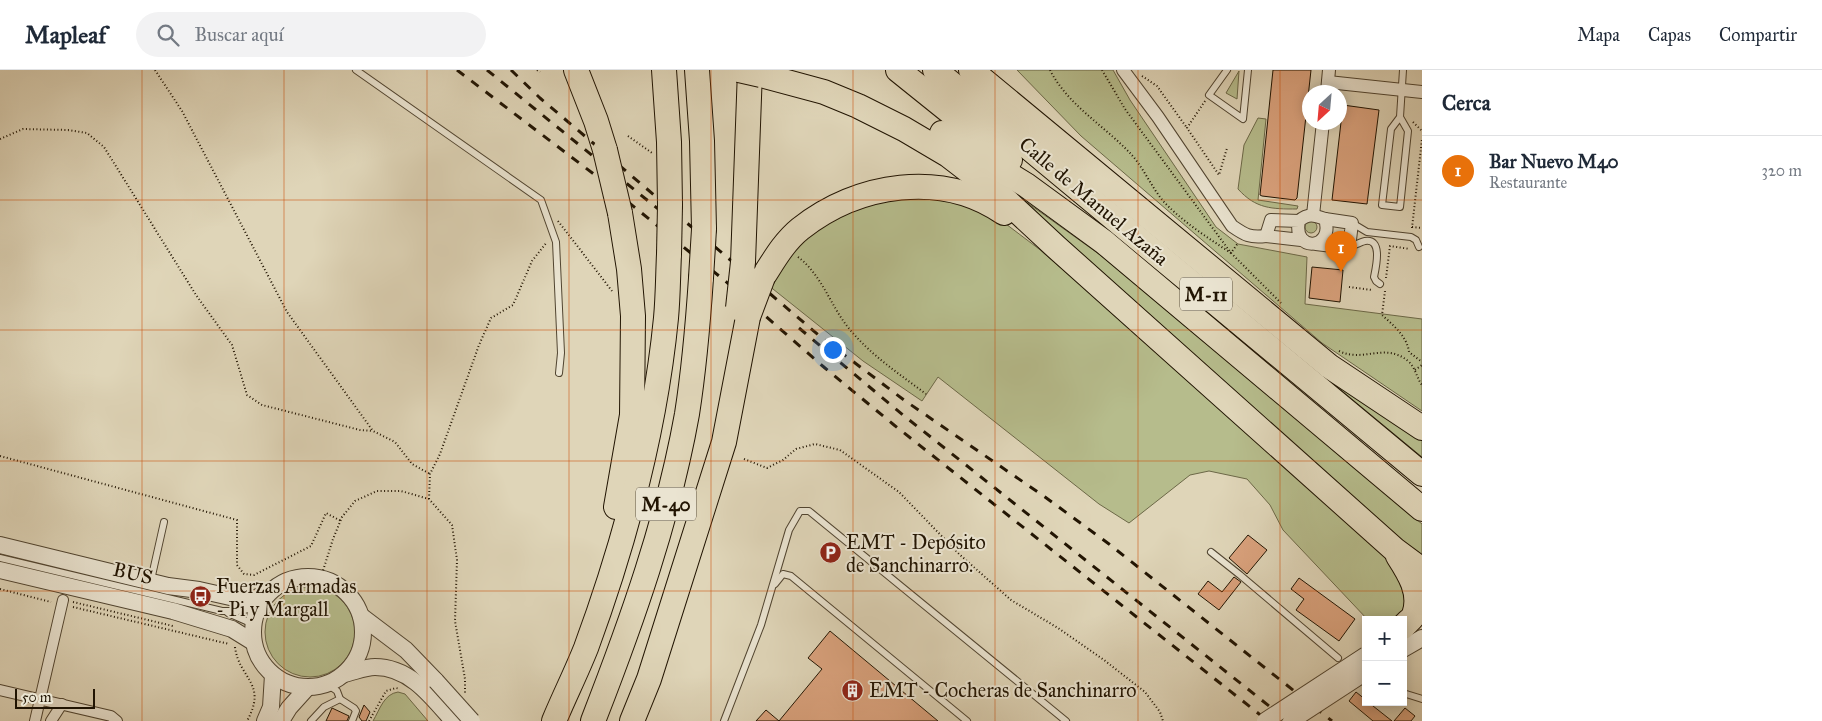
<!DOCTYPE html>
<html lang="es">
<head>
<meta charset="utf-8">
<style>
  :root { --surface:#fff; --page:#f2f2f3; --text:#1f2937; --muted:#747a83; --line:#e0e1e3; --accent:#0b8043 }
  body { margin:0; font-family:"IM FELL Great Primer",serif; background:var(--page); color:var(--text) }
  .controls { position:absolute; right:15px; bottom:15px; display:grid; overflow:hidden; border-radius:0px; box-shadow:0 2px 12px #0003 }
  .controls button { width:45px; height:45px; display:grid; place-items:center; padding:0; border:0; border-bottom:1px solid var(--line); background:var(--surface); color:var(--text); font:25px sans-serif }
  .compass { position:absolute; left:1302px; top:15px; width:45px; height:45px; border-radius:50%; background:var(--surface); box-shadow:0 2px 12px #0003; rotate:206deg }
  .scale { position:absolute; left:15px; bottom:12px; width:80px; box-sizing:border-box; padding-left:5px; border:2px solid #211402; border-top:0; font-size:14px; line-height:18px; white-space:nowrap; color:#211402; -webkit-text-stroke:4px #eae4d1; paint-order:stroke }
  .you { position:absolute; left:832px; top:279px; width:18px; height:18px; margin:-12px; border:4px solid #fff; border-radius:50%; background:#1a73e8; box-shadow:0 0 0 8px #1a73e833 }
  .badge { display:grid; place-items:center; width:32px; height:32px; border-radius:50%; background:var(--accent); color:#fff; font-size:16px; font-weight:700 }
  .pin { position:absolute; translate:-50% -41px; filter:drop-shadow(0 1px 2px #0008) }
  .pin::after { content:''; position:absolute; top:26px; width:18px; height:15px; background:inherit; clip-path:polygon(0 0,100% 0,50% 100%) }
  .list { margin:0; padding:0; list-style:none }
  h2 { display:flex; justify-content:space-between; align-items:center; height:65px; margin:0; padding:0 20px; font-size:21px }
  h2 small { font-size:16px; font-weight:400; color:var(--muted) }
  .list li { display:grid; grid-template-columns:32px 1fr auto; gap:15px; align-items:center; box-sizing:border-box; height:70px; padding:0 20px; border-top:1px solid var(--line) }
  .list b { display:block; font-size:19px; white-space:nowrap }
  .list p { margin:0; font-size:16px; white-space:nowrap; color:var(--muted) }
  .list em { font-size:16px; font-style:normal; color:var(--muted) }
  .icon { flex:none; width:28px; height:28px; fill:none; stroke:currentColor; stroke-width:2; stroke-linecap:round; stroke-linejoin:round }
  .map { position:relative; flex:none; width:1422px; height:651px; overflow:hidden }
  header { display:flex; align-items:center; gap:30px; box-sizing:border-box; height:70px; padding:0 25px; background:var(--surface); border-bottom:1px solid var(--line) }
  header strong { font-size:24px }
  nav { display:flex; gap:28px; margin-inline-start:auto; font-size:18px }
  .search { width:350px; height:45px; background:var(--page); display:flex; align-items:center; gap:12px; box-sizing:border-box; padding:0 18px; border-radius:28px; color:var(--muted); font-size:19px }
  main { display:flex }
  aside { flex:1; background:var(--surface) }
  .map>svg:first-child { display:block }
</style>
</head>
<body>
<header>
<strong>Mapleaf</strong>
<div class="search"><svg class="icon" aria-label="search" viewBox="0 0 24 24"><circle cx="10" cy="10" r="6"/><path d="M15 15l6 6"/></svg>Buscar aquí</div>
<nav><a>Mapa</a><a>Capas</a><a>Compartir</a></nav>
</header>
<main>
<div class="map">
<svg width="1422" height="651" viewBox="0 0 1422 651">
  <rect width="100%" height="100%" fill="#dfd5b8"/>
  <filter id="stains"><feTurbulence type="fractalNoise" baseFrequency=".004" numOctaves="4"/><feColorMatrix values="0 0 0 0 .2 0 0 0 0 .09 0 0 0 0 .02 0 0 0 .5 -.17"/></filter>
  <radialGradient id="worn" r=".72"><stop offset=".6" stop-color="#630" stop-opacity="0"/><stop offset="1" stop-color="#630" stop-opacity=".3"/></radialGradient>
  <!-- green -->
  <g fill="#b6bc8c" stroke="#6c6847">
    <polygon points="1017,0 1113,0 1130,30 1216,157 1238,174 1307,187 1305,234 1422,249 1422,341 1322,273 1081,66"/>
    <polygon points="1239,1 1237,29 1226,23"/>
    <path d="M1258,48L1266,49L1258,130L1298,136L1297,139C1272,139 1256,139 1238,119L1244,75Z"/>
    <polygon points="990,106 1103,187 1422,454 1422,487 1417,486"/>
    <polygon points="897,126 944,128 998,148 1039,179 1302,406 1393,488 1406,525 1403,545 1395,550 1368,550 1283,460 1270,435 1247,409 1209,401 1190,405 1129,453 1099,434 938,307 922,331 863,291 768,215 793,177 852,138"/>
    <circle cx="1311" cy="157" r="6"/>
    <polygon points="1313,297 1422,366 1422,387"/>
    <circle cx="310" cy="562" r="45"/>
    <path d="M398,622L405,624L428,651H373C380,639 384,624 398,622Z"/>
  </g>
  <!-- building -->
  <g fill="#daa27d" stroke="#211402">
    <polygon points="1273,0 1311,0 1297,128 1295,130 1262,126 1260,125"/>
    <polygon points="1343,35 1379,40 1367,134 1332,130"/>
    <polygon points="1312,197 1343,200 1340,232 1309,228"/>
    <polygon points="1248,465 1267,480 1247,504 1229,488"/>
    <polygon points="1234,507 1241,512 1219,540 1198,524 1208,511 1222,522"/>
    <polygon points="1299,508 1355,549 1339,571 1296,540 1304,529 1291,519"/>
    <polygon points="830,561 938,651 756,651 766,640 779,651 822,599 808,588"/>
    <polygon points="1356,622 1366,630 1366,632 1368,632 1392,651 1373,651 1349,631"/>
    <polygon points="364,635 370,642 366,651 362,651 359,647"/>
    <polygon points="332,638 349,646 347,651 326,651"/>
    <polygon points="1405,638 1415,646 1411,651 1394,651"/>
  </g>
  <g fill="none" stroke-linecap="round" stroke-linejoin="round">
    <defs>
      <g id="service">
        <polyline points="356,0 541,130 556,172 561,283 559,303"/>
        <polyline points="1227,0 1209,25 1243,49 1248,0"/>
        <polyline points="1400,47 1391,59 1382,135 1400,137 1408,61 1400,47 1403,0"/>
        <polyline points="1352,153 1367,162 1411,167 1416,170 1419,177"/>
        <path d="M1350,177C1354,176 1360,172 1365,171C1383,168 1376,197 1374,207L1376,211L1380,214"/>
        <polyline points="1211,482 1240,505 1338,588"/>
        <polyline points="0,488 222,541 238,541 259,537"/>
        <polyline points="151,510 164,452"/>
        <polyline points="775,514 783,504 791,506 967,651"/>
        <polyline points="228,543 253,554"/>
        <polyline points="1403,623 1422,629"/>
        <polyline points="340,629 354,638 356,641 352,651"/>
        <polyline points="311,651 324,637 340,629 337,621 327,614"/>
        <polyline points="724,651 761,555 789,460 800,441 809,441 1066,651"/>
      </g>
      <g id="pedestrian">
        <polyline points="0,620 111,646 117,651"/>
        <polyline points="35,651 63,530"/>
        <polyline points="51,651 62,634"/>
      </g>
      <g id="minor">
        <path d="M1123,0L1158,47L1232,156C1245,165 1250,168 1266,166"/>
        <polyline points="1328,12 1422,22"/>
        <polyline points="1327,22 1329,0"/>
        <polyline points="1313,145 1323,52"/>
        <path d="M1299,151C1292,183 1335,180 1325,149C1314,145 1308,143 1299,151L1271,150L1266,166L1301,170"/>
        <polyline points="1316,174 1349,178 1352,153 1325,149"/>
      </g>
      <g id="tertiary">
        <polyline points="0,475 168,516 199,520 239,529 253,529 268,523"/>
        <polyline points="0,500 173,541 232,559 253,572"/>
        <circle cx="308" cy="562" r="55"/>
        <polyline points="361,546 406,580 436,611"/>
        <polyline points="1403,579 1422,568"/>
        <path d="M344,604C354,602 365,597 375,597C410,597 432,627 453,651"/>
        <polyline points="265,651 271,637 273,605"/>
        <polyline points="281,651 289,638 307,618"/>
      </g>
      <g id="motorway">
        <polyline points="576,0 596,51 605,80"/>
        <polyline points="664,0 669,72 670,135"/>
        <polyline points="697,0 702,71 704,159"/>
        <polyline points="898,0 1010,90"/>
        <polyline points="935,0 1422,404"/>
        <polyline points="971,0 1329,296 1422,358"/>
        <polyline points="761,5 824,22 858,36 904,59 948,85 1000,125 1056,177 1395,480 1422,500"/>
        <polyline points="942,63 1026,115 1104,172 1422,439"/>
        <polyline points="743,192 750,0"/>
        <path d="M763,207C774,190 784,172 800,159C858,113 942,100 1004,143"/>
        <polyline points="616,437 632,345 633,246 629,199 620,143"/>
        <path d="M1398,486C1409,503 1422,523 1414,545C1412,549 1406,553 1403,557"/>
        <path d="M554,651C564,627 576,603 586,578C625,472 655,361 666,248C668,227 668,205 669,184"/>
        <path d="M593,651C632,551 668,450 687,344C694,299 698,253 701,208"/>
        <polyline points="632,651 649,609 724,372 748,247"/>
      </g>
    </defs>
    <!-- service casing -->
    <use href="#service" stroke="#504430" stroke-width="8"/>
    <!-- pedestrian casing -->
    <use href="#pedestrian" stroke="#504430" stroke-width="12"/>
    <!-- minor casing -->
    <use href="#minor" stroke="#504430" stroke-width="14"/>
    <!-- tertiary casing -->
    <use href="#tertiary" stroke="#504430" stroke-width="18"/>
    <!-- motorway casing -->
    <use href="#motorway" stroke="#211402" stroke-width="26"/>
    <!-- path -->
    <g stroke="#211402" stroke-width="2" stroke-dasharray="1 2.5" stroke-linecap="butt">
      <polyline points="155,0 182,41 287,242 373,361 395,372 412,394 430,404"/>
      <polyline points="537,0 540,2"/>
      <path d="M1050,0C1067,34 1103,55 1129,82C1143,96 1151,117 1164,132C1183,152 1208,168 1231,183L1238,173"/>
      <polyline points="1102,0 1125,39 1231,183 1281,233"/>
      <polyline points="1142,6 1157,16 1187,58"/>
      <polyline points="1205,31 1187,58 1219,105 1227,78"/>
      <polyline points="1413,52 1422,61"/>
      <polyline points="628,66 652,83"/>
      <polyline points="0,69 23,59 68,60 87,63 104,77 196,225 232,275 247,325 262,335 360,360 373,361"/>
      <polyline points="558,151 612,221"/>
      <polyline points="1412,157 1422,158"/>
      <polyline points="1412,158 1422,69"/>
      <path d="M798,187C821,204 830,234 847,256C869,284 898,303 926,324"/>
      <polyline points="1386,208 1390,176 1410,179"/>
      <polyline points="1349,217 1372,220"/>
      <path d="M1385,221L1382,245C1393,255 1407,266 1409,282L1422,292"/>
      <path d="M1339,281C1363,293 1385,272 1408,291C1416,298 1416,307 1422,315"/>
      <polyline points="1415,300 1422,295"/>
      <polyline points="0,386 237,450 237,495 244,504 254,505 311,476 326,443 341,451"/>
      <polyline points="744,389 767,398 783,390 796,379 815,374 840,380 899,422 959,484 1011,530 1058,558 1104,590 1145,622 1160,642 1163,651"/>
      <polyline points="429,429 430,404 440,384 479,275 491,248 513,235 532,191 547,172"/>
      <polyline points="321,507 333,469 342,447 355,431 377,421 401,421 429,429 452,455 457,490 455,551 465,609 465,624"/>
      <polyline points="0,519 51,532"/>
      <polyline points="73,532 173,556"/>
      <polyline points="73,537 229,574"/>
      <path d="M235,577C239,609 268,613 247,651"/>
      <polyline points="369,651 386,621 396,618 400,619"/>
    </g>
    <!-- service -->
    <use href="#service" stroke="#eae4d1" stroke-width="6"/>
    <!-- pedestrian -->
    <use href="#pedestrian" stroke="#eae4d1" stroke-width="10"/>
    <!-- minor -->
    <use href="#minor" stroke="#eae4d1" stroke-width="12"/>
    <!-- tertiary -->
    <use href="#tertiary" stroke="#eae4d1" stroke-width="16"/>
    <!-- motorway -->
    <use href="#motorway" stroke="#dfd5b8" stroke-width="24"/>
    <!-- rail -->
    <g stroke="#211402" stroke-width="3" stroke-dasharray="9 9" stroke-linecap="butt">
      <polyline points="457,0 595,105 724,210 825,298 894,355 1268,651"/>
      <polyline points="487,0 679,156"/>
      <polyline points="511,0 540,28 593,73 822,268 904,330 1045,427 1109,474 1332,651"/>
      <polyline points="799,258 903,345 1288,651"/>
    </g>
    <defs>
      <g id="tertiary-bridge">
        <polyline points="436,611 472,651"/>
        <polyline points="1265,651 1366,585"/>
        <polyline points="1291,651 1366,602"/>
      </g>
      <g id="motorway-bridge">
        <polyline points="739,0 761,5"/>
        <polyline points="605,80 620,143"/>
        <polyline points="669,184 670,135"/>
        <polyline points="701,208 704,159"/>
        <polyline points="738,238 743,192"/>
        <polyline points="748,247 763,207"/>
      </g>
    </defs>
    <!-- tertiary-bridge casing -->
    <use href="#tertiary-bridge" stroke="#504430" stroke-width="18" stroke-linecap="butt"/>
    <!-- motorway-bridge casing -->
    <use href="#motorway-bridge" stroke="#211402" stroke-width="26" stroke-linecap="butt"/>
    <!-- tertiary-bridge -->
    <use href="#tertiary-bridge" stroke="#eae4d1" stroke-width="16"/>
    <!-- motorway-bridge -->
    <use href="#motorway-bridge" stroke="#dfd5b8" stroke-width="24"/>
  </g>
  <!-- grid -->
  <path fill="none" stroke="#ca4f0a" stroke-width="1" stroke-opacity="0.55" d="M142,0V651M284,0V651M427,0V651M569,0V651M711,0V651M853,0V651M995,0V651M1138,0V651M1280,0V651M0,130H1422M0,260H1422M0,391H1422M0,521H1422"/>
  <!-- icons -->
  <defs>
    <symbol id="parking-disc" viewBox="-11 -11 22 22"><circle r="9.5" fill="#8f2418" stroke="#eae4d1"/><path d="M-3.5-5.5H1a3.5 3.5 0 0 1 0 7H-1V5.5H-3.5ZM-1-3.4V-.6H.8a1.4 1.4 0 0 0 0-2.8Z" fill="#fff"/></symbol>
    <symbol id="bus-disc" viewBox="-11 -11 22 22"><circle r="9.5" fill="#8f2418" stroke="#eae4d1"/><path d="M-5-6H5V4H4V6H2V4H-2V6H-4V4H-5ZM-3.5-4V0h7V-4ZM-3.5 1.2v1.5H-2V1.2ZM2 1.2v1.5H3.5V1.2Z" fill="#fff"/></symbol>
    <symbol id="building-disc" viewBox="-11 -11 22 22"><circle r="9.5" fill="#8f2418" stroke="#eae4d1"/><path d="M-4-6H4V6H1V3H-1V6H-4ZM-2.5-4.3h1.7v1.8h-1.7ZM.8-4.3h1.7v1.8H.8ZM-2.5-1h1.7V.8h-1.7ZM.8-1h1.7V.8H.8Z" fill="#fff"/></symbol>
  </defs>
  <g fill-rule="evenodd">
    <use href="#parking-disc" x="818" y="470" width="25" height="25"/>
    <use href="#bus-disc" x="188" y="514" width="25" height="25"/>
    <use href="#building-disc" x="840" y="608" width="25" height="25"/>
  </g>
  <g text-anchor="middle" stroke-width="4" stroke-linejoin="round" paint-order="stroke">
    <!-- shield labels -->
    <g fill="#eae4d1" stroke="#5d5240" stroke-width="1">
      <rect x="1180" y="207.5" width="52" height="33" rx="4"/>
      <rect x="636" y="417.5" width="60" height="33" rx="4"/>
    </g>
    <g font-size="19" font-weight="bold" fill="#211402">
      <text x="1206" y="231">M-11</text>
      <text x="666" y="441">M-40</text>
    </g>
    <!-- street labels -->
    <g font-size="20" fill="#211402" stroke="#eae4d1">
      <text transform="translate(1094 131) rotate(40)" y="7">Calle de Manuel Azaña</text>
      <text transform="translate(133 503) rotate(13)" y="7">BUS</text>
    </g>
    <!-- poi labels -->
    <g font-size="20" fill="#211402" stroke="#eae4d1" text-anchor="start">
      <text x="846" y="479">EMT - Depósito<tspan x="846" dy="23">de Sanchinarro.</tspan></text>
      <text x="216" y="523">Fuerzas Armadas<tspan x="216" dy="23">- Pi y Margall</tspan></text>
      <text x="869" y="627">EMT - Cocheras de Sanchinarro</text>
    </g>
  </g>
  <rect width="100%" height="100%" filter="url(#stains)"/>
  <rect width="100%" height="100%" fill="url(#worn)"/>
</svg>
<div class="controls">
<button>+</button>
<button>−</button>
</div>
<svg class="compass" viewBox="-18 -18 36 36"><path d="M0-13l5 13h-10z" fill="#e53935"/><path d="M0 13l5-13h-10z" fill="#747a83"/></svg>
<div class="scale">50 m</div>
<div class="you"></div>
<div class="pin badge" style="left:1341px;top:202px;background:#e8710a">1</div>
</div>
<aside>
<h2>Cerca<small></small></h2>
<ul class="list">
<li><span class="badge" style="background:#e8710a">1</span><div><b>Bar Nuevo M40</b><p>Restaurante</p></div><em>320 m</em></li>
</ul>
</aside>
</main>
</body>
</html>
